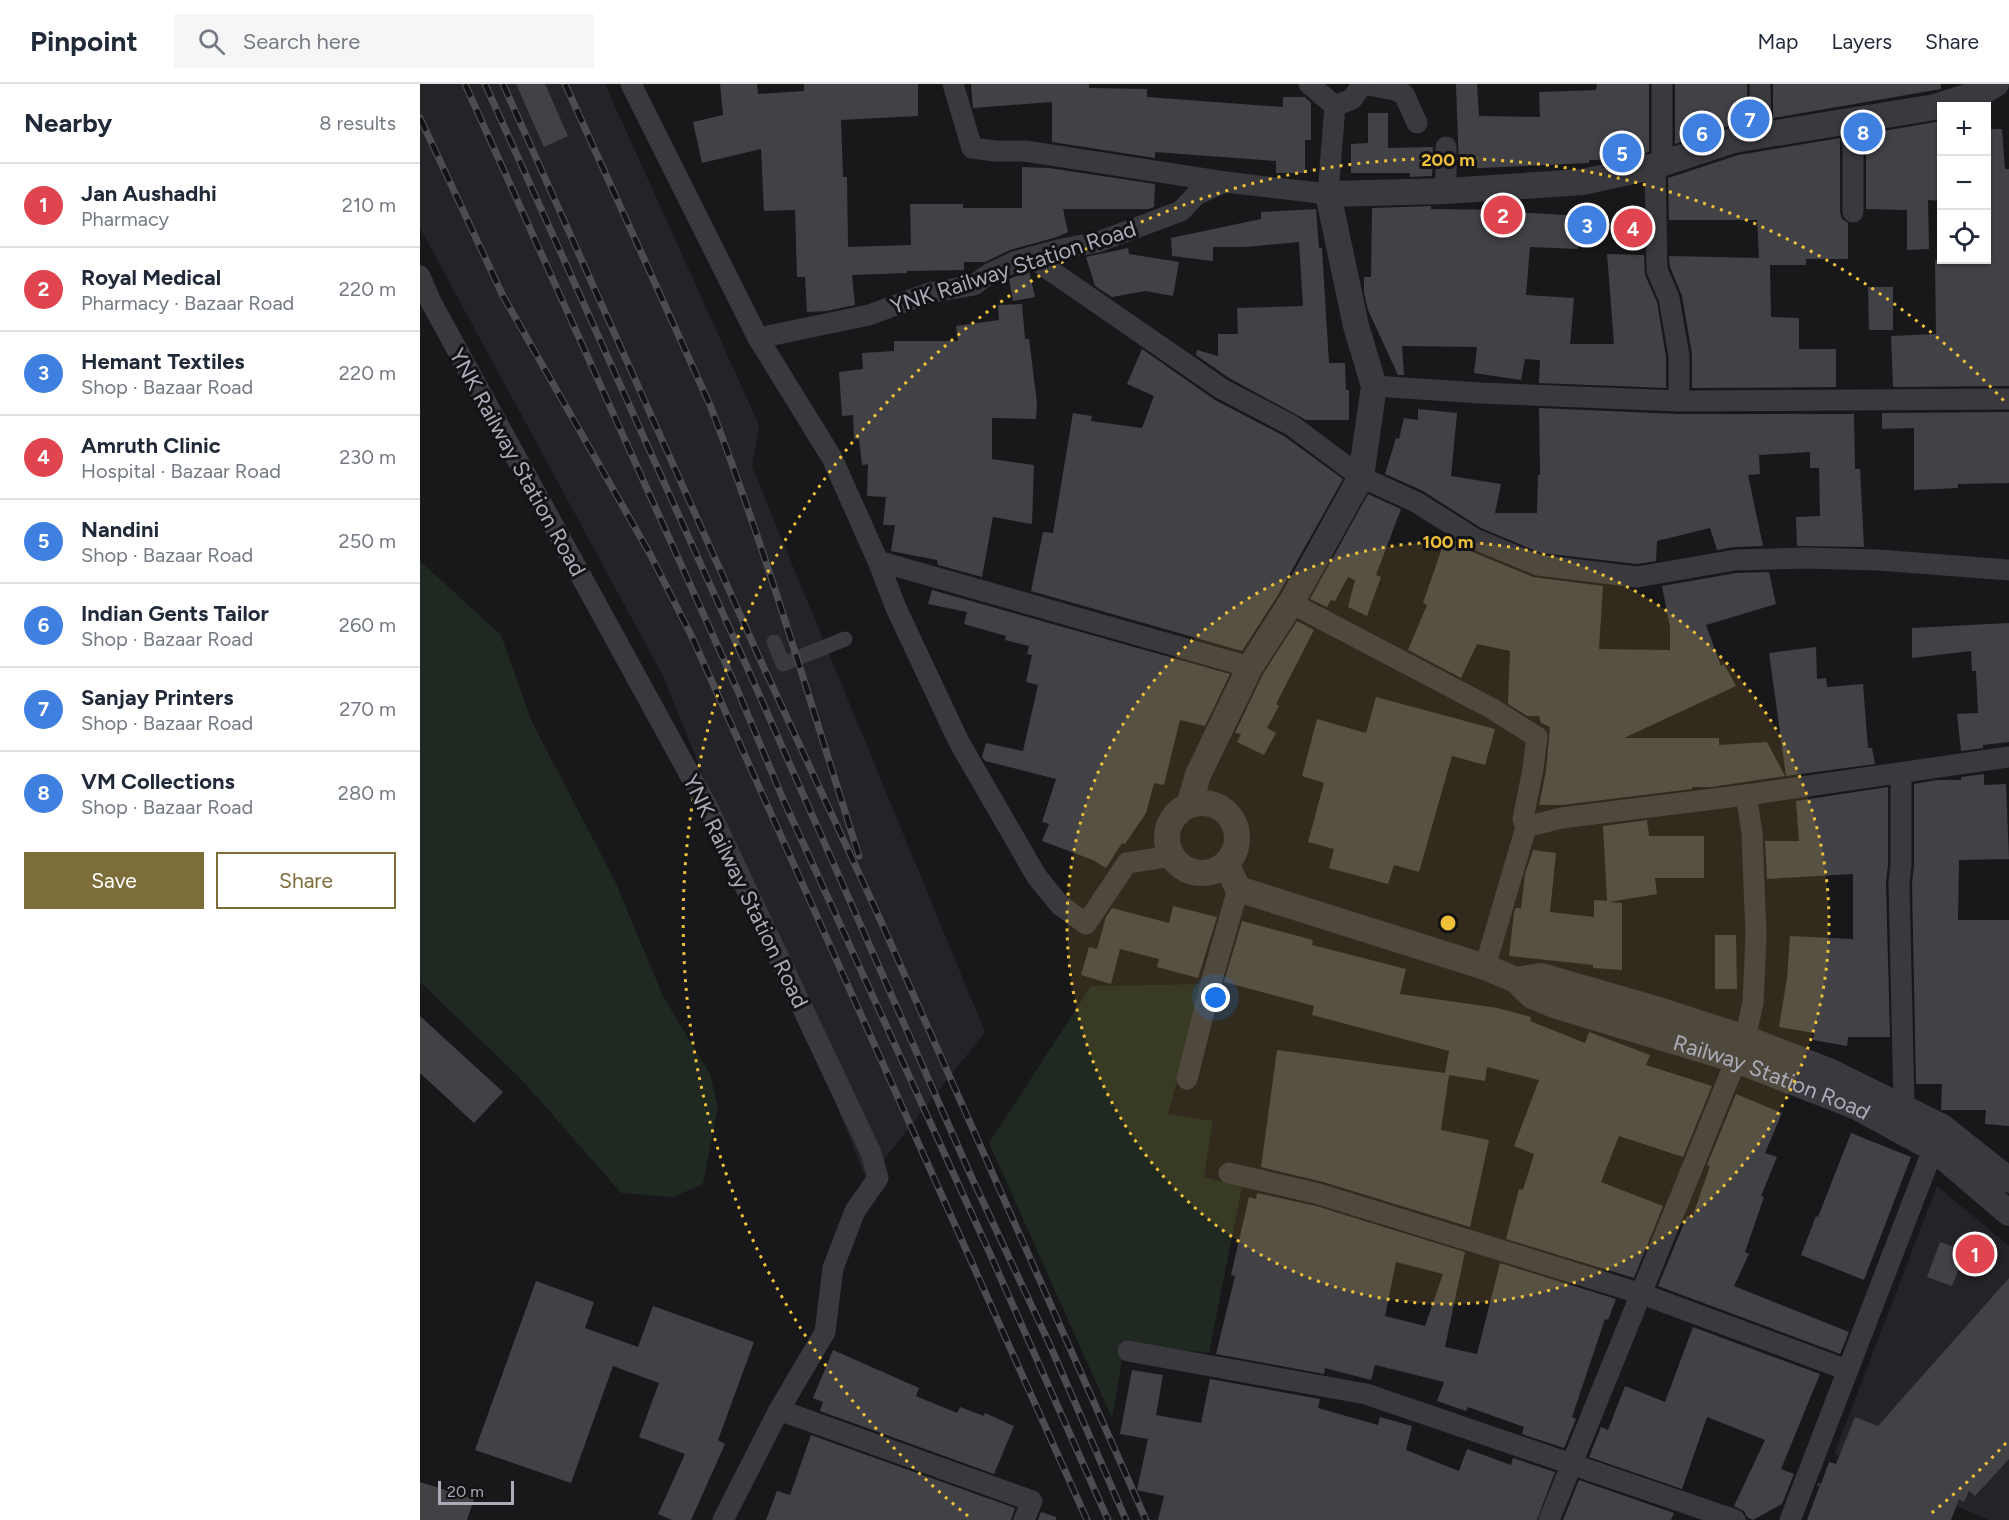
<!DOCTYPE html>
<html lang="en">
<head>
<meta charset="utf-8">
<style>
  :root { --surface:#fff; --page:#f6f6f7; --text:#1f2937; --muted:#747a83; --line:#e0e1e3; --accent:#7d6d38 }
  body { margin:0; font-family:Figtree,sans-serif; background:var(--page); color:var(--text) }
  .controls { position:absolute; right:18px; top:18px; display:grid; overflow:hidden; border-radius:0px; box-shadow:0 2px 4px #0004 }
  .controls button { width:54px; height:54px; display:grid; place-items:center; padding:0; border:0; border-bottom:2px solid var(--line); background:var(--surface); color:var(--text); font:30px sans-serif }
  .scale { position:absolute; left:18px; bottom:15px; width:76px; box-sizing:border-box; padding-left:6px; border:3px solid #aaadb9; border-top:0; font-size:16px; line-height:21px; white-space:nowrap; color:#aaadb9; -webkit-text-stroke:4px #131215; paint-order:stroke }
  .you { position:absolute; left:796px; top:914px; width:21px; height:21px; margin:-15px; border:4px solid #fff; border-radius:50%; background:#1a73e8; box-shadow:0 0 0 9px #1a73e833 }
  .badge { display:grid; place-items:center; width:39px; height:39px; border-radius:50%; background:var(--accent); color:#fff; font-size:20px; font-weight:700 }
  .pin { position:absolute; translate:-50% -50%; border:3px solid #fff; box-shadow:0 2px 6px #0006 }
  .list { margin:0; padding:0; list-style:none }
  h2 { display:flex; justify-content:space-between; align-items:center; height:78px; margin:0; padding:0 24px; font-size:26px }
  h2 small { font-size:20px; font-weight:400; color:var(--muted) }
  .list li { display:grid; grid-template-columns:39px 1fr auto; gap:18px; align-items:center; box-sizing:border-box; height:84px; padding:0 24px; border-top:2px solid var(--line) }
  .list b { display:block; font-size:22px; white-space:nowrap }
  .list p { margin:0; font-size:20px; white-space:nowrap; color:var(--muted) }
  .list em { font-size:20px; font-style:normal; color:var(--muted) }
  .actions { display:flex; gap:12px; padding:18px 24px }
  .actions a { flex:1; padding:14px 0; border:2px solid var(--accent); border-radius:0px; text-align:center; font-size:21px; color:var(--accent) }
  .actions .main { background:var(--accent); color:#fff }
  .icon { flex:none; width:33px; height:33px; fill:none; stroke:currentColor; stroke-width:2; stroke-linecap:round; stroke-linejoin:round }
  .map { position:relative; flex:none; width:1589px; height:1436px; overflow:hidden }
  header { display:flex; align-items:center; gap:36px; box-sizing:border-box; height:84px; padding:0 30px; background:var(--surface); border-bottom:2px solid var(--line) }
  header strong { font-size:28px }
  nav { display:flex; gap:33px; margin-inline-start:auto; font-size:21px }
  .search { width:420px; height:54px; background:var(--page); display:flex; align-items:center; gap:15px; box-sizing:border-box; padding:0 21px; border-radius:0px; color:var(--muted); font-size:22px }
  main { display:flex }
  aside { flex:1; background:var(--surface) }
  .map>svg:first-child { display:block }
</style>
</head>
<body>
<header>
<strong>Pinpoint</strong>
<div class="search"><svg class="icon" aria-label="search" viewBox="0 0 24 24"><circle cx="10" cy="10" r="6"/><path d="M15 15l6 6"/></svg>Search here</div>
<nav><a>Map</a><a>Layers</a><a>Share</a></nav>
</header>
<main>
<aside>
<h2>Nearby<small>8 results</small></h2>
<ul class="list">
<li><span class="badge" style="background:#e0444e">1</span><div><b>Jan Aushadhi</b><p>Pharmacy</p></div><em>210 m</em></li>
<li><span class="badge" style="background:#e0444e">2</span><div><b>Royal Medical</b><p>Pharmacy · Bazaar Road</p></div><em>220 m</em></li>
<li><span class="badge" style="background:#3f7fe0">3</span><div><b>Hemant Textiles</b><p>Shop · Bazaar Road</p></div><em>220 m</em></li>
<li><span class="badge" style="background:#e0444e">4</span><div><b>Amruth Clinic</b><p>Hospital · Bazaar Road</p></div><em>230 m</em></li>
<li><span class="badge" style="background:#3f7fe0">5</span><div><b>Nandini</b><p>Shop · Bazaar Road</p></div><em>250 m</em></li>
<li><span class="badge" style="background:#3f7fe0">6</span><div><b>Indian Gents Tailor</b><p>Shop · Bazaar Road</p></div><em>260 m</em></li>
<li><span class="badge" style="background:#3f7fe0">7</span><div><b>Sanjay Printers</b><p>Shop · Bazaar Road</p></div><em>270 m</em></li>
<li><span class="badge" style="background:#3f7fe0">8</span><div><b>VM Collections</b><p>Shop · Bazaar Road</p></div><em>280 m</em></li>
</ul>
<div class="actions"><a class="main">Save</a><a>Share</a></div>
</aside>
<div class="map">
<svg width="1589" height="1436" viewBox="0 0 1589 1436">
  <rect width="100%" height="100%" fill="#18171a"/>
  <!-- built -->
  <g fill="#242327">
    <polygon points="0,0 185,0 339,341 332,383 565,948 447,1097 243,592 0,144"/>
    <polygon points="1517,1102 1589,1162 1589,1436 1569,1436 1414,1370"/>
  </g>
  <!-- green -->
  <g fill="#1f2821">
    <polygon points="0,477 81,551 112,638 195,797 243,912 290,990 298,1023 283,1100 253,1113 201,1109 101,995 0,898"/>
    <polygon points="783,900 748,1030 793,1037 784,1093 822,1103 789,1269 705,1260 692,1334 569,1059 671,902"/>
  </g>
  <!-- building -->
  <g fill="#424246" fill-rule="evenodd">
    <polygon points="96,0 125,0 148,52 124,63"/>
    <polygon points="300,0 337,0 338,10 384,7 384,0 498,0 498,32 421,36 423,93 427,93 428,163 491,161 490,120 543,120 543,124 602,124 602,83 629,84 735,100 734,123 729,125 643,125 648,148 637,153 590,166 565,178 544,178 544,186 487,187 487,189 432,191 435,221 407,227 387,228 385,193 377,193 375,126 344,127 341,65 282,79 273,38 303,31"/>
    <polygon points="551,0 669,0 669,4 727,5 727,13 863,23 863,13 885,13 891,19 891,56 885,56 885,89 856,89 856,77 735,68 735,74 632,58 632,18 553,24"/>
    <polygon points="1036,0 1057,0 1059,32 1120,33 1119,8 1176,6 1177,0 1229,0 1229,68 1202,74 1190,73 1190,76 1169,76 1169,79 1039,85"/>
    <polygon points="1255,0 1327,0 1328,39 1309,42 1255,60"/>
    <polygon points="1353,0 1521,0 1521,5 1353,34"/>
    <polygon points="948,29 968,29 968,64 1013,63 1012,92 990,93 990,89 931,89 931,60 948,59"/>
    <polygon points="1521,37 1521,117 1508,116 1509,165 1487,166 1487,126 1446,125 1446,50"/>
    <polygon points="1566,45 1582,45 1585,85 1589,85 1589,302 1473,303 1471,252 1516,250 1515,176 1566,176"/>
    <polygon points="1420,54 1420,128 1422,135 1428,139 1428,175 1386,175 1386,181 1350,181 1351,233 1379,234 1379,265 1416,265 1416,303 1272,304 1272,270 1262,212 1250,183 1249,172 1339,174 1337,136 1249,136 1248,94 1318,71"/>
    <polygon points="1011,122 1011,125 1095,126 1095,128 1161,132 1158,165 1110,163 1106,211 1154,214 1150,260 1194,260 1187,170 1224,171 1225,191 1237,218 1246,273 1246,304 1119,299 1120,276 1105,275 1101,296 1054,289 1057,263 982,262 984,291 978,291 948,226 944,209 944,193 951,193 952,124"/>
    <polygon points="896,125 899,164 902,164 909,279 925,279 926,306 929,306 929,336 886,336 809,294 776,271 777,266 798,272 798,250 818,250 817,224 883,222 879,158 826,163 793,163 793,177 752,172 751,154 841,135 841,128"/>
    <polygon points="708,164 709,170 759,178 753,212 725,207 692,213 675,202 666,173"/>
    <polygon points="609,187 615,213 593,217 589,195"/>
    <polygon points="1448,203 1473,203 1473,246 1449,246"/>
    <polygon points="602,220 605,255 609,255 617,319 616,335 572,334 572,375 614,381 612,440 573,433 562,493 518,481 517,476 471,467 475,441 463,441 466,413 447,412 448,380 442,381 439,355 434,355 433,331 422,332 419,288 443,285 442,269 474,267 474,257 538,257 536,242 579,236 578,221"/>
    <polygon points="722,265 795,316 864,352 923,395 858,511 822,567 611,507 623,448 633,449 653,329 672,332 671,337 722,344 734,312 707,300"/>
    <polygon points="1119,324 1258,330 1434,330 1435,385 1440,385 1444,463 1377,462 1376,433 1400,432 1399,384 1390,384 1390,368 1339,371 1340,390 1328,391 1343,462 1314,463 1297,466 1290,444 1237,457 1236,477 1217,480 1121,469 1061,444 1003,407 965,390 976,354 979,355 984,334 998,336 998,325 1037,329 1031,392 1081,400 1075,429 1117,429 1118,391 1120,391"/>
    <polygon points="1589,328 1589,399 1538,400 1538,404 1494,406 1494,344 1462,345 1462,329"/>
    <polygon points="948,410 981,425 956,491 961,493 947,532 928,523 935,496 928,493 915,517 911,516 907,523 890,515"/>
    <polygon points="1026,452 1050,467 1113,493 1183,502 1179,565 1250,566 1250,543 1242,502 1316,489 1349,488 1356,520 1286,541 1301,582 1304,580 1316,602 1204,654 1299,654 1299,661 1347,658 1365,692 1291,703 1272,703 1272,705 1142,721 1119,721 1126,687 1130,643 1121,639 1119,632 1107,632 1088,620 1090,567 1057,560 1041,594 988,566 1007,521 1003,519"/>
    <polygon points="512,506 810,590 785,642 760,636 744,701 734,699 726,729 705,760 702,759 686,784 673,776 622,757 629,740 622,738 636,695 565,677 562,673 566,659 603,667 618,601 606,598 612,571 607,570 609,562 585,556 586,552 544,540 547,528 508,520"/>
    <polygon points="877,537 894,546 856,620 859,622 847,644 856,649 844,671 817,658 821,650 815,649 843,590"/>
    <polygon points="1589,539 1589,658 1563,661 1563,664 1541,667 1537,630 1558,629 1556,587 1552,587 1551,567 1492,574 1492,544"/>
    <polygon points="1396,563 1397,595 1406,594 1407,603 1443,600 1448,664 1452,664 1455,680 1366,692 1349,569"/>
    <polygon points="956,613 1075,645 1065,681 1032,672 999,788 974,781 968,800 909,784 914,765 888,758 904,699 882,692 897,635 946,649"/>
    <polygon points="1564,690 1564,701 1586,700 1589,775 1539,776 1538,836 1589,836 1589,1042 1565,1040 1566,1026 1521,1026 1522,1000 1496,1000 1492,800 1494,781 1494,700 1517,696 1541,696 1541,693"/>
    <polygon points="1468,703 1468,780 1466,799 1470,953 1428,953 1427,962 1393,956 1394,949 1359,943 1367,894 1370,852 1433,855 1433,790 1347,795 1345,757 1379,757 1376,717"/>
    <polygon points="1227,736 1229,752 1284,752 1284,794 1235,794 1237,810 1189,818 1202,819 1202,886 1173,884 1173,881 1089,872 1094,828 1096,824 1101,824 1105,790 1113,766 1136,769 1130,828 1174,833 1174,816 1187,817 1183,742"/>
    <polygon points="753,822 797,833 778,894 737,883 739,875 700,865 691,900 661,891 669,863 677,865 686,833 692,824 749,839"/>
    <polygon points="822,837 893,856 892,861 986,885 980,910 1078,924 1111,933 1110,937 1165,959 1169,948 1230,971 1226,981 1292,1002 1263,1073 1199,1052 1181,1098 1243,1122 1214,1194 1086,1155 1099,1105 1103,1106 1114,1070 1094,1062 1119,996 1067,983 1065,997 1029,991 1021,1046 1069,1056 1050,1143 903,1098 841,1083 857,966 1025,989 1029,967 892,931 894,922 804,898"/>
    <polygon points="1295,851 1316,851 1317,905 1295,905"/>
    <polygon points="0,932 83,1008 54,1039 0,989"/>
    <polygon points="1316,1010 1362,1029 1345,1069 1357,1073 1341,1112 1344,1113 1325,1168 1329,1170 1314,1202 1429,1248 1420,1270 1238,1202 1267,1132 1272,1134 1290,1082 1287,1081"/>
    <polygon points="1431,1049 1491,1073 1444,1196 1381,1171 1396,1132 1398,1133"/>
    <path d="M837,1109L896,1122L1045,1168L1025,1263L1057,1270L1080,1179L1196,1215L1188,1236L1185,1235L1152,1333L1156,1335L1144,1364L1102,1350L1104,1343L1048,1323L1046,1327L1017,1317L1024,1298L955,1281L951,1296L905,1284L904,1290L796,1270L815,1192L811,1191L829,1113L836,1115ZM976,1178L1023,1190L1005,1242L965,1232Z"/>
    <polygon points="1520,1158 1546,1167 1532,1202 1507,1193"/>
    <polygon points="1589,1194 1589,1375 1555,1412 1549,1407 1544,1418 1539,1415 1531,1436 1387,1436 1400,1401 1397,1403 1398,1399 1401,1400 1409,1378 1416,1380 1435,1333 1458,1342"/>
    <polygon points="116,1197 174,1218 165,1244 218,1263 233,1222 334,1258 298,1356 305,1360 271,1436 252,1436 238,1430 265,1370 219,1353 239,1299 193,1282 151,1399 55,1366"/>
    <polygon points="1273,1243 1400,1290 1361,1385 1374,1390 1362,1420 1333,1436 1327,1433 1324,1427 1314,1422 1345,1356 1287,1333 1262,1405 1169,1373 1181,1343 1188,1346 1205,1302 1245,1318"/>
    <polygon points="413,1266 499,1304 496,1312 537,1329 540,1323 564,1332 565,1329 594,1342 574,1390 400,1327 403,1318 393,1314"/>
    <polygon points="712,1286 743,1291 736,1331 781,1339 790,1295 900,1315 898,1324 958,1341 960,1333 992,1342 986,1366 1039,1387 1047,1365 1091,1381 1093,1374 1135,1388 1117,1436 738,1436 744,1412 717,1406 728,1355 700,1350"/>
    <polygon points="391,1351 595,1424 591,1436 346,1436 357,1407 370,1411"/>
    <polygon points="1159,1396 1254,1429 1251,1436 1143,1436"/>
    <polygon points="0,1398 54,1415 47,1436 0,1436"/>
    <polygon points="621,1428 636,1433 636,1436 618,1436"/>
  </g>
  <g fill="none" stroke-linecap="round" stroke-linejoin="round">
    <!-- pedestrian -->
    <polyline stroke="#39393e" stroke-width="15" points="354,558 363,580 425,555"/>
    <!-- minor -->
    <g stroke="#39393e" stroke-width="21">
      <polyline points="211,0 338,254 412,374 458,477 476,524 539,658 617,793 640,821 666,840 707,779 752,772"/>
      <polyline points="533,0 552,64 575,67 605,67 805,98"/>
      <polyline points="889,0 915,22"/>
      <polyline points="944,0 974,6 984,10 997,39"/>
      <polyline points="1242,0 1242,79"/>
      <polyline points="1340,0 1341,51"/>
      <polyline points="1433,36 1433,128"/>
      <polyline points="1026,63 1026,107"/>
      <polyline points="611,173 802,305 871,341 941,393 996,418 1055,455 1118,481 1217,493 1315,476 1387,474 1458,476 1589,486"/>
      <polyline points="0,192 11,218 288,724 451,1069 458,1094 435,1127 413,1184 405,1248 359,1326 303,1436"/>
      <polyline points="338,254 449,231 509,209 554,201 569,190 594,178 642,165 678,158 761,127 776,111 805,98 908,110 915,22 932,15 943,0"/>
      <polyline points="954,302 1060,309 1259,317 1259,272 1249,214 1237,186 1235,82"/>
      <polyline points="1259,317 1589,315"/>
      <polyline points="458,477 830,583"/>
      <polyline points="871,519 1071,624 1117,653 1113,685 1103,735 1106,743"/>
      <polyline points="1065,883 1106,743 1141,734 1326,711 1589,673"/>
      <polyline points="767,995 791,899 818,805"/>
      <polyline points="1478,1038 1484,1022 1479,799 1481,781 1481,689"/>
      <polyline points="809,1089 899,1110 1222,1210 1427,1286"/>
      <polyline points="708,1267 946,1310 1315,1436"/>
      <polyline points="359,1326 612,1417 604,1436"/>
      <polyline points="1129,1436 1325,954 1333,919 1336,852 1332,748 1326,711"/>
      <polyline points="1370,1436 1519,1050"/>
    </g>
    <!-- tertiary -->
    <g stroke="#39393e" stroke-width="26">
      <circle cx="782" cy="754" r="35"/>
      <polyline points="769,721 778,691 830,583 871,519 941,393 954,302 936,242 908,110 1026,107 1163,98 1235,82 1314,56 1515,23 1562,8 1576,0"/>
      <path id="s1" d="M806,779L818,805L1065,883L1096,896L1112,912L1134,921L1316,976L1437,1023L1514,1065L1589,1129"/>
      <polyline points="1096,896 1121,892 1239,926 1325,954 1409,987 1522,1043 1589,1096"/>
    </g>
    <defs>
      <g id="rail">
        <polyline points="45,0 317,605 363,715 571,1172 688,1436"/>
        <polyline points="65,0 331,592 551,1092 629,1259 706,1436"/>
        <polyline points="83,0 344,584 455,824 726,1436"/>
        <path d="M145,0L290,321C347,469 391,621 439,772"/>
        <polyline points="0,34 83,212 230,470 272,553 667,1436"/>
      </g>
    </defs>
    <!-- rail casing -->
    <use href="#rail" stroke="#4c4d53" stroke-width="7"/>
    <!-- rail -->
    <use href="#rail" stroke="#131215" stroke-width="4.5" stroke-dasharray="14" stroke-linecap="butt"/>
  </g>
  <!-- distance rings -->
  <circle cx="1028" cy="839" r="381" fill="#efc13a" fill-opacity=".12"/>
  <g fill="none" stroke="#efc13a" stroke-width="3" stroke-dasharray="3 6">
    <circle cx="1028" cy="839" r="381"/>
    <path d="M1586 1359A763 763 0 0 1 1508 1432M548 1432A763 763 0 1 1 1586 319"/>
  </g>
  <g text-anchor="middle" stroke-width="6" stroke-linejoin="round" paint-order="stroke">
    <!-- street labels -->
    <g font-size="22" fill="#aaadb9" stroke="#131215">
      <text transform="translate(593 183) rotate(-18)" y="8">YNK Railway Station Road</text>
      <text transform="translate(98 378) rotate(61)" y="8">YNK Railway Station Road</text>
      <text transform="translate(326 807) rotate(64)" y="8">YNK Railway Station Road</text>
      <text dy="8" stroke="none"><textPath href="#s1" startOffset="597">Railway Station Road</textPath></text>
    </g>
  </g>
  <circle cx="1028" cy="839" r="9" fill="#efc13a" stroke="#131215" stroke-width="3"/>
  <g font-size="18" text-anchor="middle" font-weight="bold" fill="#efc13a" stroke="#131215" stroke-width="6" stroke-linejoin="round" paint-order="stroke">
    <text x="1028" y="82">200 m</text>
    <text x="1028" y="464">100 m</text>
  </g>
</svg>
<div class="controls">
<button>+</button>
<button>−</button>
<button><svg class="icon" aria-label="locate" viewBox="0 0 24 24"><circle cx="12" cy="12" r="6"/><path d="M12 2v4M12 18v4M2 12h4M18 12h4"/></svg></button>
</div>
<div class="scale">20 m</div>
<div class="you"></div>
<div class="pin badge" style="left:1555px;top:1170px;background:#e0444e">1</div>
<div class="pin badge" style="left:1083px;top:131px;background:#e0444e">2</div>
<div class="pin badge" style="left:1167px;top:141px;background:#3f7fe0">3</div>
<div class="pin badge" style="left:1213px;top:144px;background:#e0444e">4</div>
<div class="pin badge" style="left:1202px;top:69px;background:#3f7fe0">5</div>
<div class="pin badge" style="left:1282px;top:49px;background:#3f7fe0">6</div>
<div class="pin badge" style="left:1330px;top:35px;background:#3f7fe0">7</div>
<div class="pin badge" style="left:1443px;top:48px;background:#3f7fe0">8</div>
</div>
</main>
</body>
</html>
